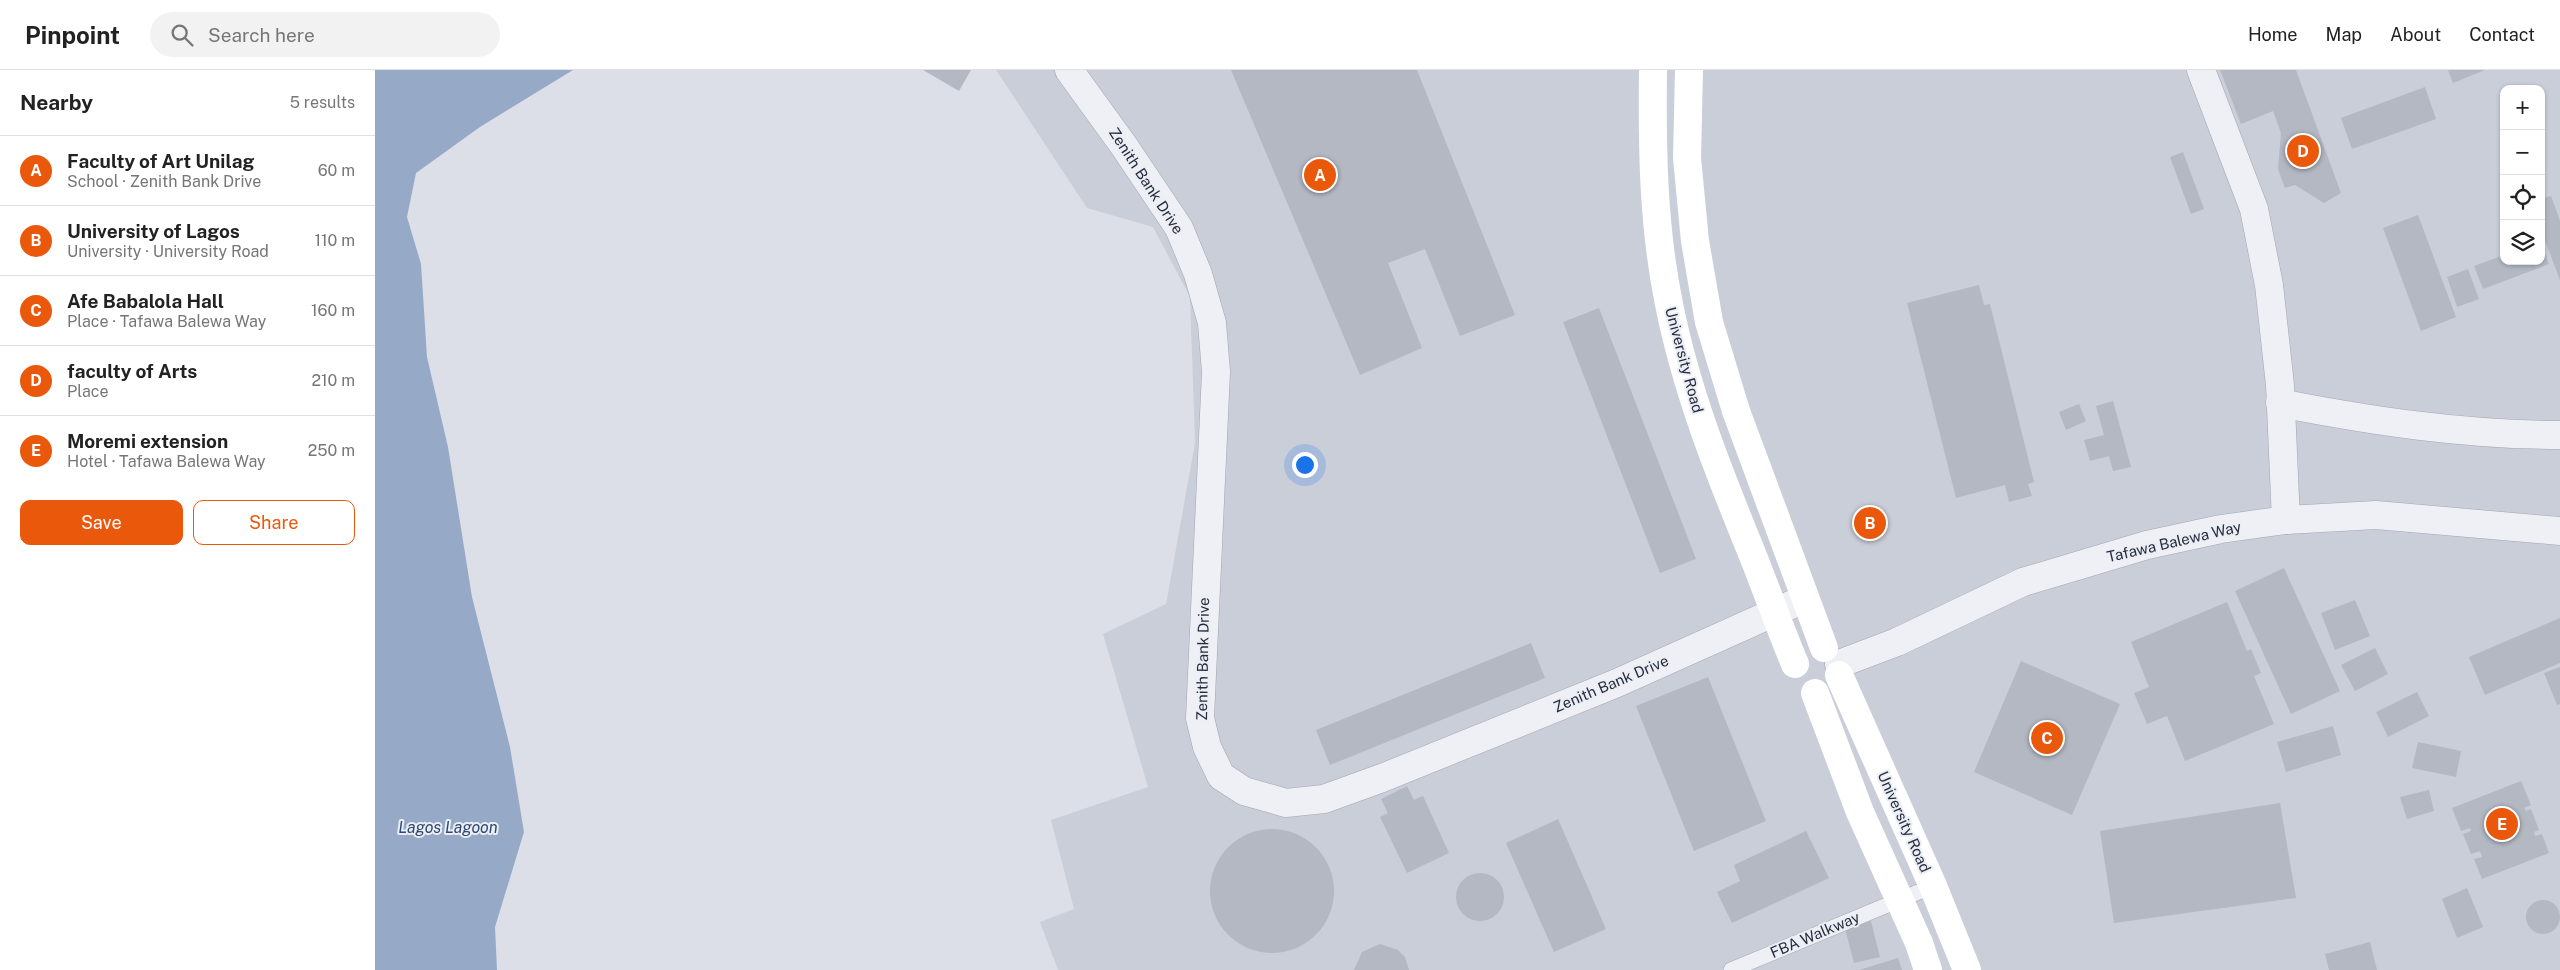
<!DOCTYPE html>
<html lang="en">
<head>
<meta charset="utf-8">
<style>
  :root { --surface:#fff; --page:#f2f2f2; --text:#222; --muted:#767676; --line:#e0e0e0; --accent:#ea580c }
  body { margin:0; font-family:"Public Sans",sans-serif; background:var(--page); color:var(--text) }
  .controls { position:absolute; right:15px; top:15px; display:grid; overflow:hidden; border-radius:10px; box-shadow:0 1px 4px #0004 }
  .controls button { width:45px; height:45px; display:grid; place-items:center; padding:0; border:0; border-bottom:1px solid var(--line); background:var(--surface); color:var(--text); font:25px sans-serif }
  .you { position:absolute; left:929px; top:394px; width:18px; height:18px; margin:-12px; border:4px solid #fff; border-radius:50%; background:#1a73e8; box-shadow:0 0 0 8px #1a73e833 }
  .badge { display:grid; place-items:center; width:32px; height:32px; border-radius:50%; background:var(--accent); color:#fff; font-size:16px; font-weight:700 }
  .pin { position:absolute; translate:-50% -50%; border:2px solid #fff; box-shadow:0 1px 5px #0006 }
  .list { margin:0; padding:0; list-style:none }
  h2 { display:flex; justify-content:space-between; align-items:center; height:65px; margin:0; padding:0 20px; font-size:21px }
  h2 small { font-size:16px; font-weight:400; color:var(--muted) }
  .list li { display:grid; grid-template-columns:32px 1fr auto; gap:15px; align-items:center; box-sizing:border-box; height:70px; padding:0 20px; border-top:1px solid var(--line) }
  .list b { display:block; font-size:19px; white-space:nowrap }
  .list p { margin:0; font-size:16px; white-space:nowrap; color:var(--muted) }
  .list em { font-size:16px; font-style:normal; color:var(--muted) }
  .actions { display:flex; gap:10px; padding:15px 20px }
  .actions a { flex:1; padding:11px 0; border:1px solid var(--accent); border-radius:10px; text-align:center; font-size:18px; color:var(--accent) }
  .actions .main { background:var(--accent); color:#fff }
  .icon { flex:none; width:28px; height:28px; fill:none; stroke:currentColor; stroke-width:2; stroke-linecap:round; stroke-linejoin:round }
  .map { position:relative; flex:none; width:2185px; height:900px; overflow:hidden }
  header { display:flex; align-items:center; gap:30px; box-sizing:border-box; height:70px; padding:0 25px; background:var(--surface); border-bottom:1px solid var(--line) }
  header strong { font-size:24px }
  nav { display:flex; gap:28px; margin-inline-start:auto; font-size:18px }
  .search { width:350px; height:45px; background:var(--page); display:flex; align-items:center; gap:12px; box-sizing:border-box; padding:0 18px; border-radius:28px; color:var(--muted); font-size:19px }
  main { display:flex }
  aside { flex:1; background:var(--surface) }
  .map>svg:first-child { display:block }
</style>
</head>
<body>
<header>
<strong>Pinpoint</strong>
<div class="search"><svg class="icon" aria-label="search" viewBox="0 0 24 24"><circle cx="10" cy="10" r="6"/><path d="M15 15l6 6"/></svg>Search here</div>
<nav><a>Home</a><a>Map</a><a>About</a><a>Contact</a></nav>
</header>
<main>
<aside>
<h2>Nearby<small>5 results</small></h2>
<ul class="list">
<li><span class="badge">A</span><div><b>Faculty of Art Unilag</b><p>School · Zenith Bank Drive</p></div><em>60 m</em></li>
<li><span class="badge">B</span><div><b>University of Lagos</b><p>University · University Road</p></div><em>110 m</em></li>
<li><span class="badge">C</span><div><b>Afe Babalola Hall</b><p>Place · Tafawa Balewa Way</p></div><em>160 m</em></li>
<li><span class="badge">D</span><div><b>faculty of Arts</b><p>Place</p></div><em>210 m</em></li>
<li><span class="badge">E</span><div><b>Moremi extension</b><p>Hotel · Tafawa Balewa Way</p></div><em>250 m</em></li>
</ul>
<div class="actions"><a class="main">Save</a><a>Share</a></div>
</aside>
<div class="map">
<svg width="2185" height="900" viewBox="0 0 2185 900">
  <rect width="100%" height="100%" fill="#dcdfe7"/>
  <!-- built -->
  <path fill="#caced9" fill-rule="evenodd" d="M621,0H2185V900H683L665,852L699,839L676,750L773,717L728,564L791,534L820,373L815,227L778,157L712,138ZM2129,19H2166V191H2129Z"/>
  <!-- water -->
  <polygon fill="#96aac8" points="0,0 198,0 105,57 41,103 32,147 46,194 52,287 73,377 97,527 135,677 149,762 120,857 122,900 0,900"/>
  <!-- building -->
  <g fill="#b3b8c3">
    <polygon points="548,0 596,0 584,21"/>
    <polygon points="856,0 1042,0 1140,245 1085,266 1050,179 1013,193 1047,278 985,305"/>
    <polygon points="1845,0 1921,0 1966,123 1949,133 1920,115 1910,118 1903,99 1906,63 1898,41 1866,54"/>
    <polygon points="2073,0 2110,0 2078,13"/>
    <polygon points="2050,17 2061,49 1977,79 1966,48"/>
    <polygon points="1808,82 1829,139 1816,144 1795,87"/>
    <polygon points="2176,126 2185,151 2185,210 2166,160 2166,129"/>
    <polygon points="2043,145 2081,247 2046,261 2008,158"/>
    <polygon points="2166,172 2174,194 2108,219 2099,196 2129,185 2129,191 2166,191"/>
    <polygon points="2093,199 2104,229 2082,237 2072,207"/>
    <polygon points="1604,215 1609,235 1615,234 1659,412 1653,414 1657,426 1634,432 1630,415 1581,428 1532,233"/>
    <polygon points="1224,238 1321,489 1285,503 1188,252"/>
    <polygon points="1738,331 1756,397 1738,401 1734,386 1715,391 1709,370 1729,365 1721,336"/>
    <polygon points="1704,334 1711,351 1691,360 1684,342"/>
    <polygon points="1909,498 1965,621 1916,644 1860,521"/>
    <polygon points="1980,530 1995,566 1960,580 1946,543"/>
    <polygon points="1852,532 1872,581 1876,579 1886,603 1879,606 1899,654 1810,691 1792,646 1772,654 1759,623 1774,617 1756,572"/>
    <polygon points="2185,548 2185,593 2110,625 2094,587"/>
    <polygon points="1156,573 1170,608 955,695 941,660"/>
    <polygon points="2000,578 2013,604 1980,621 1966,595"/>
    <polygon points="1646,591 1745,634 1697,745 1599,702"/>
    <polygon points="2185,597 2185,634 2182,635 2169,603"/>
    <polygon points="1333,607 1391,751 1319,781 1261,636"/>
    <polygon points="2042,622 2054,646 2013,667 2001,642"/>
    <polygon points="1958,656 1966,685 1911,702 1902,672"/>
    <polygon points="2043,672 2086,681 2081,707 2037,698"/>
    <polygon points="2146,711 2156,735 2149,738 2151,741 2156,739 2164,760 2159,762 2160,766 2167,764 2174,783 2107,809 2099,789 2107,787 2105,781 2096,784 2088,764 2096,761 2095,758 2086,761 2077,738"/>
    <polygon points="1032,716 1039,730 1048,726 1074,783 1032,803 1005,747 1013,743 1006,729"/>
    <polygon points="2054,720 2059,741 2032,749 2025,727"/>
    <polygon points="1905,733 1921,828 1739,853 1725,761"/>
    <polygon points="1183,749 1231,859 1179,882 1131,773"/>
    <circle cx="897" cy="821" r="62"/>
    <polygon points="1431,761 1454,808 1357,853 1342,822 1365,811 1359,795"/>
    <circle cx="1105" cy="827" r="24"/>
    <polygon points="2092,818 2108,857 2082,868 2067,829"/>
    <circle cx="2168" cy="847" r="17"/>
    <polygon points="1496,851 1505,887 1479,893 1470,859"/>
    <polygon points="1995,872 2002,900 1954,900 1950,884"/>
    <polygon points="1005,874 1023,880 1030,887 1034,900 979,900 987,882"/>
    <polygon points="1523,888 1527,900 1484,900"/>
  </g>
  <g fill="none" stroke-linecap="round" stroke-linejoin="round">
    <defs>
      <polyline id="service" points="1356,900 1558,816"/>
      <g id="minor">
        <polyline points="694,0 749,76 804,158 823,204 837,253 841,302 825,648 832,677 846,706 869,721 911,733 949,729 1007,708 1242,613 1429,529"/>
        <polyline points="1826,0 1879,139 1894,215 1905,315 1911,450"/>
        <path d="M1905,333C1997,351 2091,365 2185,365"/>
      </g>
      <polyline id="tertiary" points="1464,594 1522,572 1648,512 1772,475 1846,459 1911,450 2001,445 2185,461"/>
    </defs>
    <!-- service casing -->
    <use href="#service" stroke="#a2a6b1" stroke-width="16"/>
    <!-- minor casing -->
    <use href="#minor" stroke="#a2a6b1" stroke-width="29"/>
    <!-- tertiary casing -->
    <use href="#tertiary" stroke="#a2a6b1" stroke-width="29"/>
    <!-- service -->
    <use href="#service" stroke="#eff0f5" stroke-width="15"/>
    <!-- minor -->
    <use href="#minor" stroke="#eff0f5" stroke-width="28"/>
    <!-- tertiary -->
    <use href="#tertiary" stroke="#eff0f5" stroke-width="28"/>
    <!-- secondary -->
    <g stroke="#fff" stroke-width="28">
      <path d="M1278,0C1277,78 1278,156 1294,234C1311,320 1343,400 1376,481C1391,518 1404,556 1420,594"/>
      <polyline points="1314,0 1312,88 1320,171 1334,252 1361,341 1449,578"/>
      <polyline points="1464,605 1558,816 1592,900"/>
      <polyline points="1440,623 1485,742 1544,873 1553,900"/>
    </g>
  </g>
  <g text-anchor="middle" stroke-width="4" stroke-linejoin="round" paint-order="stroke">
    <!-- street labels -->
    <g font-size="15" fill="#262c3d" stroke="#ebeef4">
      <text transform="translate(771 111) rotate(57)" y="5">Zenith Bank Drive</text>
      <text transform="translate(1309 290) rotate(75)" y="5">University Road</text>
      <text transform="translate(1799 472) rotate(-13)" y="5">Tafawa Balewa Way</text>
      <text transform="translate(828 589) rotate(-89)" y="5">Zenith Bank Drive</text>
      <text transform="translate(1236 614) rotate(-23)" y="5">Zenith Bank Drive</text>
      <text transform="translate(1529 752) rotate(66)" y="5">University Road</text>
      <text transform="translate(1440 865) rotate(-23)" y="5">FBA Walkway</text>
    </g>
    <!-- water labels -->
    <g font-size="16" font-style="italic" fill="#2f4871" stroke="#ebeef4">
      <text x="73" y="763">Lagos Lagoon</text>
    </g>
  </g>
</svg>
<div class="controls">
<button>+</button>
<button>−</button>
<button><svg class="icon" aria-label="locate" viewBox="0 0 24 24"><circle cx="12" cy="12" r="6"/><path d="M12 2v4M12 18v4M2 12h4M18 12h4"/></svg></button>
<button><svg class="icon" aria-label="layers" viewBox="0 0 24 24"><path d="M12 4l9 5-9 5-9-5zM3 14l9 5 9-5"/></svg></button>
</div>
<div class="you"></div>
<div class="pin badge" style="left:945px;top:105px">A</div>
<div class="pin badge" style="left:1495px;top:453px">B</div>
<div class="pin badge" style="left:1672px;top:668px">C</div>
<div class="pin badge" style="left:1928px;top:81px">D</div>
<div class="pin badge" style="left:2127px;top:754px">E</div>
</div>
</main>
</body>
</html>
